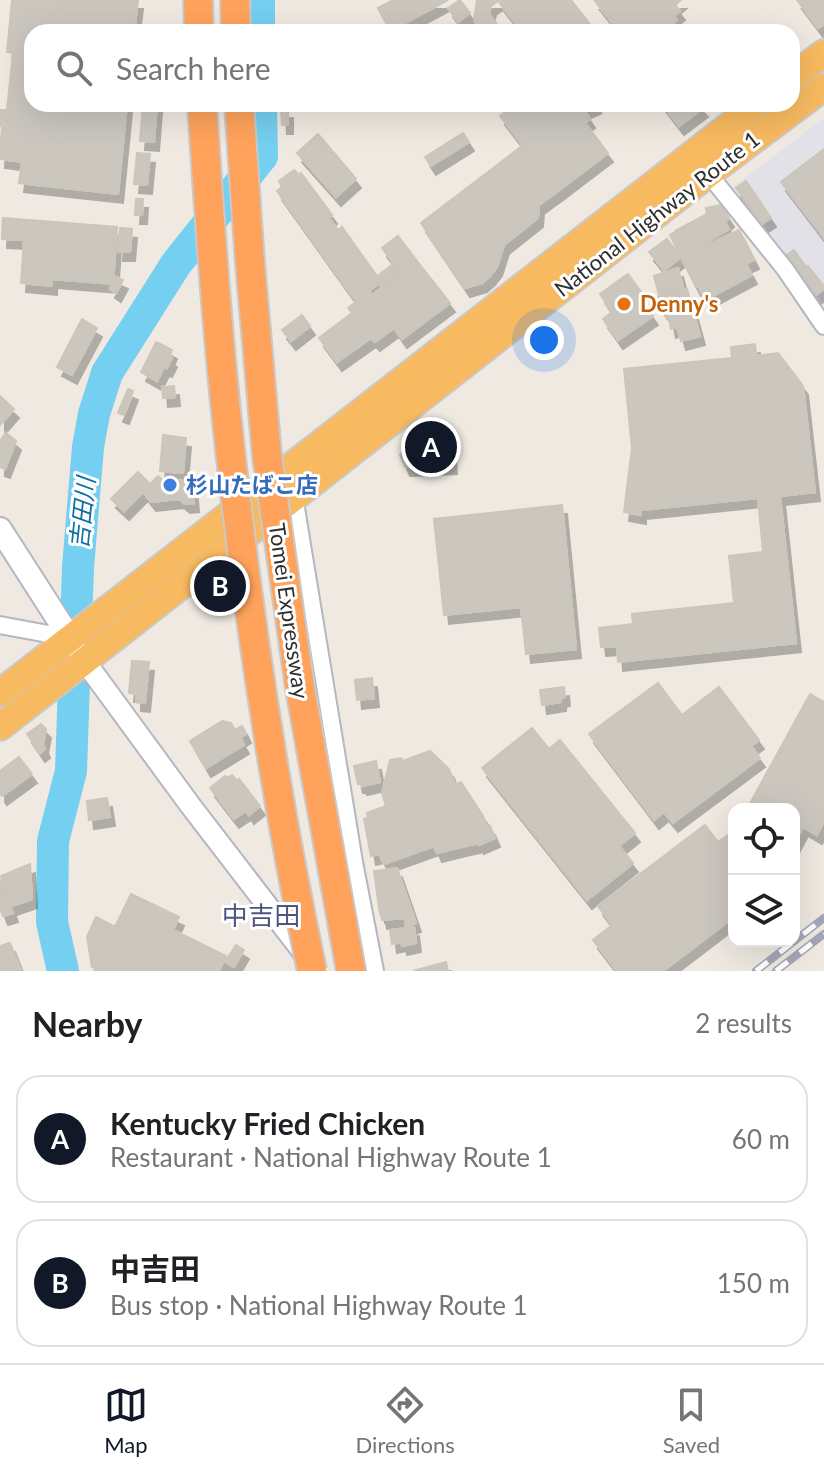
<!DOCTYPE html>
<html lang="en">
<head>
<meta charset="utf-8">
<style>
  :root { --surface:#fff; --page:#f6f6f6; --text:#202124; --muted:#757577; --line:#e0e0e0; --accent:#111827 }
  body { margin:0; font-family:Lato,"Noto Sans JP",sans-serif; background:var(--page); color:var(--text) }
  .controls { position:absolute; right:24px; bottom:24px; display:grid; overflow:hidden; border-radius:16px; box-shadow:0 8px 32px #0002 }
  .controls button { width:72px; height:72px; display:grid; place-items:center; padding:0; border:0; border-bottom:2px solid var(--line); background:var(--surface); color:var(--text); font:40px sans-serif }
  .you { position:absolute; left:544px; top:340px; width:28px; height:28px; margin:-20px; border:6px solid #fff; border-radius:50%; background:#1a73e8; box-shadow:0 0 0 12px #1a73e833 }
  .badge { display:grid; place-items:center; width:52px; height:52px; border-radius:50%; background:var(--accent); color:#fff; font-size:26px; font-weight:700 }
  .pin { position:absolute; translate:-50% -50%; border:4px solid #fff; box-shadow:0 2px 8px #0006 }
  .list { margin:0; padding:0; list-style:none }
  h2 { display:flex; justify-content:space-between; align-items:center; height:104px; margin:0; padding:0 32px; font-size:34px }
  h2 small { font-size:26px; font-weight:400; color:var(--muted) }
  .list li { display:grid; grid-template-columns:52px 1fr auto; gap:24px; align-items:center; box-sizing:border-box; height:128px; margin:0 16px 16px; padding:0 16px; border:2px solid var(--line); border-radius:24px }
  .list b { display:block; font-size:30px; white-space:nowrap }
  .list p { margin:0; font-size:26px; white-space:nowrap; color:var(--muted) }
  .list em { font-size:26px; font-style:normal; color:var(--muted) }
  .icon { flex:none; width:44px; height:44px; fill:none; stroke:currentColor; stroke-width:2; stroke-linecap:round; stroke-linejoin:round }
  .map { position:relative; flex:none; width:824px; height:971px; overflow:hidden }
  .search { position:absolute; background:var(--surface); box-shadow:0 8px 32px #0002; left:24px; right:24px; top:24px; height:88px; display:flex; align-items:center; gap:20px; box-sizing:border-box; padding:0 28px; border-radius:24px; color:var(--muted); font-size:30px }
  .sheet { height:392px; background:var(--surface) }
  nav { display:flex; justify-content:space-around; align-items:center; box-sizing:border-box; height:112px; border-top:2px solid var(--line); background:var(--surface); font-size:22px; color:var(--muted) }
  nav a { display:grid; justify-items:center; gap:4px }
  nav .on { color:var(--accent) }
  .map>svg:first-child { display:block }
</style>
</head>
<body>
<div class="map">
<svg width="824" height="971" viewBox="0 0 824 971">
  <defs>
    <filter id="shadow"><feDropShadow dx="5" dy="9" stdDeviation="0" flood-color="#0004"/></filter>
  </defs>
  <rect width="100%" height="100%" fill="#efe9e1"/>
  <!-- industrial -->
  <polygon fill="#e3e1e8" points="824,118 824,303 733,187"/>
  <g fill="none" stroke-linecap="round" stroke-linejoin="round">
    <!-- river -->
    <g stroke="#75cff0" stroke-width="32">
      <polyline points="259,0 259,32"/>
      <polyline points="63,971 52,922 53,841 71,771 78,567 88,447 94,414 107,373 176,264 262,156 261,104"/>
    </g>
  </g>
  <!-- building -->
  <g fill="#cbc7bf" stroke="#cbc5ba" stroke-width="2" filter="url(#shadow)">
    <polygon points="12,0 138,0 134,32 32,32 32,104 127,104 118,194 19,183 22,162 0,159 2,126 0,126 0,110 7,110 13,53 7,52"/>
    <polygon points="393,0 448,0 390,31 378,8"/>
    <polygon points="460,0 470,13 458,22 448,8"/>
    <polygon points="477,0 571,0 596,32 522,32 498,1 491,6 489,14 497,24 487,32 483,32 474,20"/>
    <polygon points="681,0 675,5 680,11 674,16 677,20 673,23 676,27 669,32 619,32 595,1"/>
    <polygon points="797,0 824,0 824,24 818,28"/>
    <polygon points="143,104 157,104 154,142 140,141"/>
    <polygon points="515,104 597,104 584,110 590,119 585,123 608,153 558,191 500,116"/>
    <polygon points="662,104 699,104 703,108 679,126"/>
    <polygon points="281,109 288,109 288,125 282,125"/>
    <polygon points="463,133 469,142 431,166 425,157"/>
    <polygon points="318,134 356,179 336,197 297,153"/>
    <polygon points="522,146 558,191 539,205 538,218 504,245 497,267 490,276 482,283 465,288 421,223"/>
    <polygon points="824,149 824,238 781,182"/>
    <polygon points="137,153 150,154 147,185 134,184"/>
    <polygon points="294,170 299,175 301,173 332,215 329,218 338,230 342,227 376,275 373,278 377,285 355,300 277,191 282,187 279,181"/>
    <polygon points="746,181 771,218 762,224 736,188"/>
    <polygon points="136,199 143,199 142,215 135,215"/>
    <polygon points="720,205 729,218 725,222 729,229 681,257 670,235 676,232 675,231 707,214 706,208"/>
    <polygon points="3,218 117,227 113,284 52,279 52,286 21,283 24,240 2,239"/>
    <polygon points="120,228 132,229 130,252 118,252"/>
    <polygon points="739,230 754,260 696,287 681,257"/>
    <polygon points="398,236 417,261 401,273 382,248"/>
    <polygon points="667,239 681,257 664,270 649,252"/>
    <polygon points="794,250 806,267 796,275 783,258"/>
    <polygon points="417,261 450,303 402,339 394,328 375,342 371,338 337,362 319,338 352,313 348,308 370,292 372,295"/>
    <polygon points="393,264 399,273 381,286 375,278"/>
    <polygon points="746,264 752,275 705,300 699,288"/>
    <polygon points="808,266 824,286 824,289 813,297 796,275"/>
    <polygon points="678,268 683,287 659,295 654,276"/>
    <polygon points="628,274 641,292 637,294 653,316 618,340 603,319 612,312 600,294"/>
    <polygon points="116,277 123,280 116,293 110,289"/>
    <polygon points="687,289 700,336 681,341 677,327 671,329 669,319 654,298"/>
    <polygon points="302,315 310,326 291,341 282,330"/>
    <polygon points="82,319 97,328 72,375 57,367"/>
    <polygon points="156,342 172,350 169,357 172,358 167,368 164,367 157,381 141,372"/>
    <polygon points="755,344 756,356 778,353 803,386 815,492 780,496 796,643 618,662 617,646 601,647 599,628 633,624 632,614 734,603 729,556 763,552 758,498 641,510 641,515 624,512 632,448 624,369 732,358 731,347"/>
    <polygon points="174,386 175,397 163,398 162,387"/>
    <polygon points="128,389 133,391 124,415 118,413"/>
    <polygon points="0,396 14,409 0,425"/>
    <polygon points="440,426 451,449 452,465 405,467 400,455 412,441 412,438"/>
    <polygon points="6,433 16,441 5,469 0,467 0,441"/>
    <polygon points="163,435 186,438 183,473 160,471"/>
    <polygon points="138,472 150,484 158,476 165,482 192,479 194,503 185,504 179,499 151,502 143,492 124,511 111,499"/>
    <polygon points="562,505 576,649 526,654 521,607 444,615 434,519"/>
    <polygon points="132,661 149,662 145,703 136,702 136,694 129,693"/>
    <polygon points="372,678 374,698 357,700 355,680"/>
    <polygon points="658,683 682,715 719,687 759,740 751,746 760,758 673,823 664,812 654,820 589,734"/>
    <polygon points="564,687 565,697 561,698 561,702 542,705 540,690"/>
    <polygon points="810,694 824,702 824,821 817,835 803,827 794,844 794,809 747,809"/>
    <polygon points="222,721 231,723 235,730 242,726 246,734 240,738 244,745 206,768 190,741"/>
    <polygon points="41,724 46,729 43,744 45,749 40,753 27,734"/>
    <polygon points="532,728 549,749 560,740 635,833 619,846 633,863 587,900 482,768"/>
    <polygon points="430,751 449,769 455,785 368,818 367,813 386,806 382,793 390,760 401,758 403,761"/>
    <polygon points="19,757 32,774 2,796 0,793 0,771"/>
    <polygon points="376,761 380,782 362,786 361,784 358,784 354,766"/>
    <polygon points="232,775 237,781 239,779 260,806 249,815 246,811 234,819 210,788 225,776 227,778"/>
    <polygon points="461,782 483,816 475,820 478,829 454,838 457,848 437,853 434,846 384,864 379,854 368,818"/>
    <polygon points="107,798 110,817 89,820 87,801"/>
    <polygon points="483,816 487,827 490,826 495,838 479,845 479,843 457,848 454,838 478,829 475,820"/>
    <polygon points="368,818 379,854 371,856 364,819"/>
    <polygon points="705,825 718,842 734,831 734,917 663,971 617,971 593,940 612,925 598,906"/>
    <polygon points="30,864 32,899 12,906 1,876"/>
    <polygon points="397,868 416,923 406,927 405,918 382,920 381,914 380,914 374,871"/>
    <polygon points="0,879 13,913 3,916 0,908"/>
    <polygon points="131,894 179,917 173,930 226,956 219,971 94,971 95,968 92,967 87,937 96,917 115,927"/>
    <polygon points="414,927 416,943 402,946 401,942 392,944 390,930"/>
    <polygon points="10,943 21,971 0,971 0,946"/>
    <polygon points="236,945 244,950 234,967 225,962"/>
    <polygon points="446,962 448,971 413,971"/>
  </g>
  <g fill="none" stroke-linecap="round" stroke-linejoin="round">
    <defs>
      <g id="minor">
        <polyline points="703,167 785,269 824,326"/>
        <polyline points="294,496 354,862 375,971"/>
        <polyline points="0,625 70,638"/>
      </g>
      <polyline id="tertiary" points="78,652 190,805 306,956"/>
      <polyline id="secondary" points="0,529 70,638"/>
      <g id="trunk">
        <polyline points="792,77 824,53"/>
        <polyline points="0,693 757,104"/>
        <polyline points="0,727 708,174 824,87"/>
      </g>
      <g id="motorway">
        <polyline points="198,0 199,32"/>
        <polyline points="235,0 236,32"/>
      </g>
    </defs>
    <!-- minor casing -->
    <use href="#minor" stroke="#b4b7c1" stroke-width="20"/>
    <!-- tertiary casing -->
    <use href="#tertiary" stroke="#b4b7c1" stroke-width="24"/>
    <!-- secondary casing -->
    <use href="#secondary" stroke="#b4b7c1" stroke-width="26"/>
    <!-- trunk casing -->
    <use href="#trunk" stroke="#c9c9c9" stroke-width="30"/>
    <!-- motorway casing -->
    <use href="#motorway" stroke="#c9c9c9" stroke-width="32"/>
    <!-- minor -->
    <use href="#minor" stroke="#fff" stroke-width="16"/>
    <!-- tertiary -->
    <use href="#tertiary" stroke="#fff" stroke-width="20"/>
    <!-- secondary -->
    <use href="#secondary" stroke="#fff" stroke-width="22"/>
    <!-- trunk -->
    <use href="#trunk" stroke="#f8ba60" stroke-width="26"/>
    <!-- motorway -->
    <use href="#motorway" stroke="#ffa35c" stroke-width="28"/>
    <defs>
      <g id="rail">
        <polyline points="756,971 824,918"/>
        <polyline points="776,971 824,934"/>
      </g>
    </defs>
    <!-- rail casing -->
    <use href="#rail" stroke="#a3a6b8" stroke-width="8"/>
    <!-- rail -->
    <use href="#rail" stroke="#fff" stroke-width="5" stroke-dasharray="15" stroke-linecap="butt"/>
    <defs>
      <g id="motorway-bridge">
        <path d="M202,104C210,225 218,347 232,467C251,636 277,805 312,971"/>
        <polyline points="239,104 250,263 267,456 300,688 351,971"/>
      </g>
    </defs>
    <!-- motorway-bridge casing -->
    <use href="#motorway-bridge" stroke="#c9c9c9" stroke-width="32" stroke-linecap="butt"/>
    <!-- motorway-bridge -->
    <use href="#motorway-bridge" stroke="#ffa35c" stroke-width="28"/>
  </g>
  <!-- markers -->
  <circle fill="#e8710a" stroke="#fff" stroke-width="3" cx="624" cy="304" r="8"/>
  <circle fill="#3f7fe0" stroke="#fff" stroke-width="3" cx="170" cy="485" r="8"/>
  <g text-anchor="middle" stroke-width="6" stroke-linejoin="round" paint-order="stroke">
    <!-- street labels -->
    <g font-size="22" fill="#2e2e2e" stroke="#fff">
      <text transform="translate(657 214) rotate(-38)" y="8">National Highway Route 1</text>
      <text transform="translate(289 611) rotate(82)" y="8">Tomei Expressway</text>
    </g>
    <!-- food labels -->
    <g font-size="22" font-weight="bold" fill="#c56008" stroke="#fff" text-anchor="start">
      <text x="640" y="312">Denny's</text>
    </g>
    <!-- shop labels -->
    <g font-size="22" font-weight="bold" fill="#366cbe" stroke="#fff" text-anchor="start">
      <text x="186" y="493">杉山たばこ店</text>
    </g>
    <!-- water labels -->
    <g font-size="24" font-style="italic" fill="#0d6fa3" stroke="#fff">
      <text transform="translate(83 513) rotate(-84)" y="8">吉田川</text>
    </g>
    <!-- quarter labels -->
    <g font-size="26" fill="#4d5680" stroke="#fff">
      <text x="261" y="925">中吉田</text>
    </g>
  </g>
</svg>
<div class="controls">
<button><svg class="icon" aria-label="locate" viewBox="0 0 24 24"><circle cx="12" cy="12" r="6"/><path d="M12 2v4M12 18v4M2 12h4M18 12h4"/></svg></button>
<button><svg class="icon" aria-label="layers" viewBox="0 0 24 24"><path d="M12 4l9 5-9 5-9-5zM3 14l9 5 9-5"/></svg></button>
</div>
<div class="you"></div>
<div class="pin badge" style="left:431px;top:447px">A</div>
<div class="pin badge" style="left:220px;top:586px">B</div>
<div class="search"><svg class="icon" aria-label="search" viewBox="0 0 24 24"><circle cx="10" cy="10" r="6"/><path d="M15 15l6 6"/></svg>Search here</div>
</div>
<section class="sheet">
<h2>Nearby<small>2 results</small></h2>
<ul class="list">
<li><span class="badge">A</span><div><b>Kentucky Fried Chicken</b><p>Restaurant · National Highway Route 1</p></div><em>60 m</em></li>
<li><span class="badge">B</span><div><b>中吉田</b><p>Bus stop · National Highway Route 1</p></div><em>150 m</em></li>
</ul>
</section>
<nav>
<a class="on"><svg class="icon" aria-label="map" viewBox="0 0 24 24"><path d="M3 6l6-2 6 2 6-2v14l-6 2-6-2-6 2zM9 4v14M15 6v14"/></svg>Map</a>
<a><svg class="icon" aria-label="directions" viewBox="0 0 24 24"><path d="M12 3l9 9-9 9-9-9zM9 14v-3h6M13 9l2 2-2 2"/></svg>Directions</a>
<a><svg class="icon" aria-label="saved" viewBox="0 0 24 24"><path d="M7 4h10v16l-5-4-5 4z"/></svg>Saved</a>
</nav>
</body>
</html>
